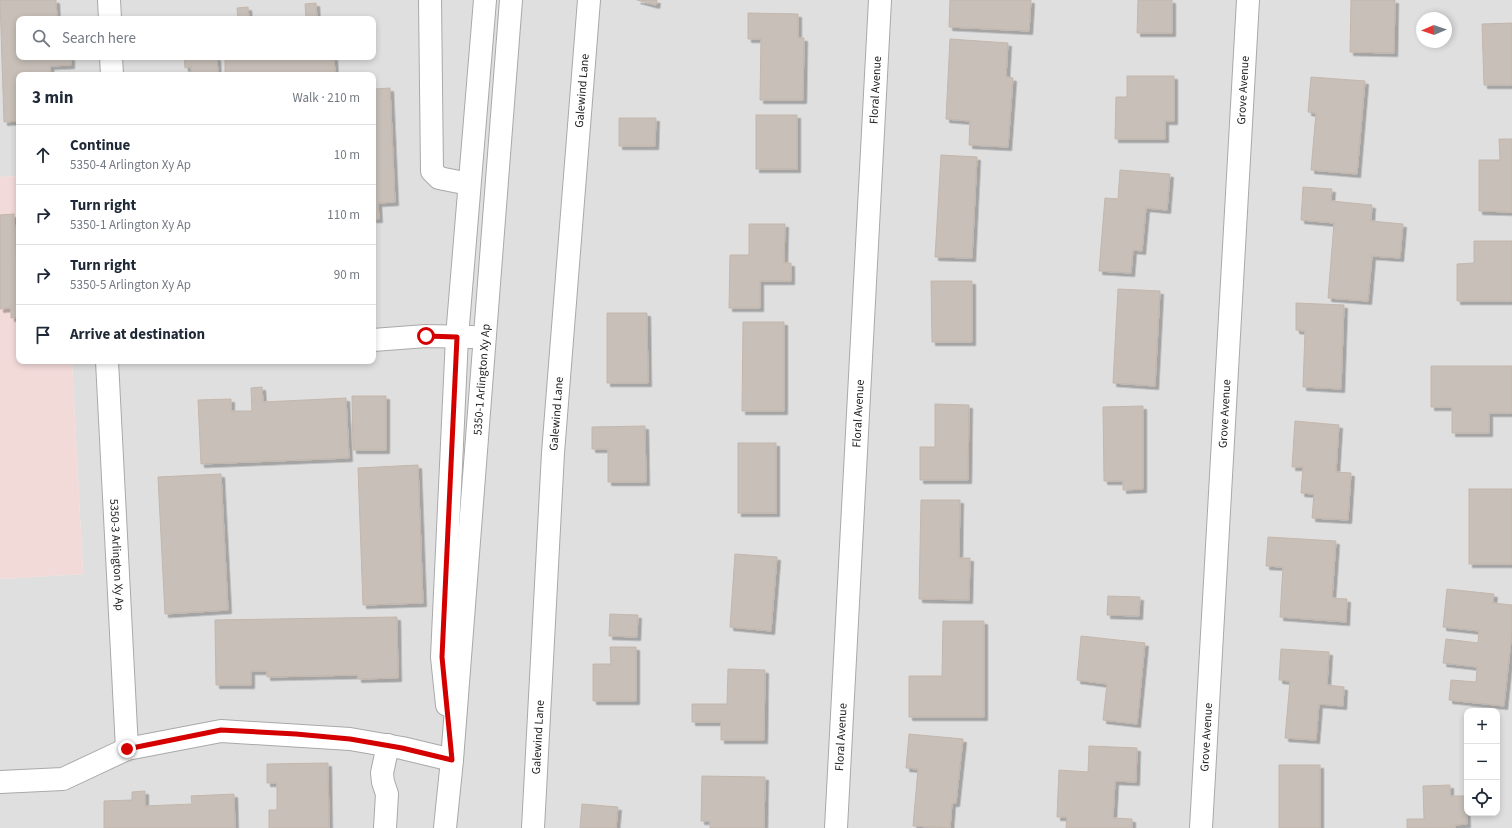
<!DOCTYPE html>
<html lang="en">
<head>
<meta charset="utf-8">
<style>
  :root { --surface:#fff; --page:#f6f6f7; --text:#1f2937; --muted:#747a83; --line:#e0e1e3 }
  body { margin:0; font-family:"Source Sans 3",sans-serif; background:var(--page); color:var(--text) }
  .controls { position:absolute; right:12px; bottom:12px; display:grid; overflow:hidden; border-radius:8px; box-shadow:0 2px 6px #0003 }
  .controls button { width:36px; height:36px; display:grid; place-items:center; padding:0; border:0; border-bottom:1px solid var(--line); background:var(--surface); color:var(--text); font:20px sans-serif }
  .compass { position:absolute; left:1416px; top:12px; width:36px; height:36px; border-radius:50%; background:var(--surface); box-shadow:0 2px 6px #0003; rotate:268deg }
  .stop { position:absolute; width:12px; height:12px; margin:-9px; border:3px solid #d40000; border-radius:50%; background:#fff }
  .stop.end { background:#d40000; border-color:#fff; box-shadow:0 1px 4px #0008 }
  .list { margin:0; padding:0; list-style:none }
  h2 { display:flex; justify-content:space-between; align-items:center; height:52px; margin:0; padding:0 16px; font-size:17px }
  h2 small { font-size:13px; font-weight:400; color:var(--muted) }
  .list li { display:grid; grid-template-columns:26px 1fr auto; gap:12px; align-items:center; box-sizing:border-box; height:60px; padding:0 16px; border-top:1px solid var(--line) }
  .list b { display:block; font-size:15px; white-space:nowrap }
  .list p { margin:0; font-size:13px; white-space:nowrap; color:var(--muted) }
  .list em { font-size:13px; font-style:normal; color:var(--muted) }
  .icon { flex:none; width:22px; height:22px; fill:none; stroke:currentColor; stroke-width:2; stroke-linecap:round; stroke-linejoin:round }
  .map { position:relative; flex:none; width:1512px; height:828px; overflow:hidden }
  .search { position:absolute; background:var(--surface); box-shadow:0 2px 6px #0003; left:16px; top:16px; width:360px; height:44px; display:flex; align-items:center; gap:10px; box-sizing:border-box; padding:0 14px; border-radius:8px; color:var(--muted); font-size:15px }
  .panel { position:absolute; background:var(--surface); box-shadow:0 2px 6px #0003; left:16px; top:72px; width:360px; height:292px; border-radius:8px }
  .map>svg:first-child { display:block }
</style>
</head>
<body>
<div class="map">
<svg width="1512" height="828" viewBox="0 0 1512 828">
  <defs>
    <filter id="shadow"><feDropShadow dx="3.5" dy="3.5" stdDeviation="0" flood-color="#0004"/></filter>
  </defs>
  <rect width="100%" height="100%" fill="#f2efe9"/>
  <!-- residential -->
  <path fill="#e0dfdf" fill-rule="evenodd" d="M0,0H1512V828H0V579L83,574L72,361H373V75H19V176L0,177ZM1422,18H1446V42H1422ZM19,19H373V57H19ZM1467,711H1497V813H1467Z"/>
  <!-- commercial -->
  <polygon fill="#f2dad9" points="19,176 19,361 72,361 83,574 0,579 0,177"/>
  <!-- building -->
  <g fill="#c7bfb8" stroke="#c4b6ab" filter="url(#shadow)">
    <polygon points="0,0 56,0 57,19 19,19 19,57 71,57 71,65 50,66 51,75 19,75 19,121 4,122"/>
    <polygon points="637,0 657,0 656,5"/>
    <polygon points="950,0 1031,0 1029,31 949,27"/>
    <polygon points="1138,0 1172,0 1172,33 1137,33"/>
    <polygon points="1351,0 1395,0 1394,53 1350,52"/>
    <polygon points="316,3 317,19 287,19 306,18 305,4"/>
    <polygon points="248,7 249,19 238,19 237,8"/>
    <polygon points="748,13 798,14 798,38 804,38 803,100 760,100 761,39 748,39"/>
    <polygon points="1512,23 1512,85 1484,85 1482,24"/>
    <polygon points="950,39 1008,43 1006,77 1013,78 1008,147 969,145 970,121 946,119"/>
    <polygon points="184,57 217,57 218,75 192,75 191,67 185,68"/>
    <polygon points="225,57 334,57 335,74 225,75"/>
    <polygon points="1127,76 1174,76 1174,121 1165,121 1165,139 1115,139 1116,97 1127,97"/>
    <polygon points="1311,77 1365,81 1357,174 1311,170 1316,113 1308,112"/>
    <polygon points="390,88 395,202 378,203 379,219 373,219 373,89"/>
    <rect x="756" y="115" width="41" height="54"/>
    <polygon points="619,118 656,118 655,146 619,146"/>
    <polygon points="1499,139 1512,139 1512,212 1479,211 1479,160 1500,160"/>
    <polygon points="941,155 977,157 972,258 935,257"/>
    <polygon points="1120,170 1170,174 1167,210 1146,208 1142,251 1133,250 1131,273 1099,271 1105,198 1118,199"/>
    <polygon points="1303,187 1332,189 1331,201 1372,205 1371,221 1403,224 1400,258 1372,256 1368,301 1328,298 1334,223 1301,220"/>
    <polygon points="14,214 19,317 11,318 11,308 0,309 0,215"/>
    <polygon points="749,224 785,224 784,263 791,263 791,281 760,281 760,308 729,308 730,255 749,255"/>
    <polygon points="1474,241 1512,241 1512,301 1457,301 1457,264 1474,263"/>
    <polygon points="931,281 972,281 972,342 932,342"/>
    <polygon points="1118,289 1160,291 1155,386 1113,383"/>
    <polygon points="1296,303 1344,305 1341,389 1303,387 1305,331 1296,330"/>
    <polygon points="607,313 647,313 648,383 607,383"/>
    <polygon points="743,322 784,322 784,411 742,411"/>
    <polygon points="1431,366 1512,366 1512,413 1489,413 1489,433 1452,433 1452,407 1431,407"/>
    <polygon points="262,387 263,402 346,398 349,458 201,464 198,400 231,399 231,411 252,411 251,388"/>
    <polygon points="352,396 386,396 386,450 353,450"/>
    <polygon points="935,404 969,405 968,480 920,480 920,447 935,447"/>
    <polygon points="1143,406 1143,489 1123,490 1123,481 1104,481 1103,407"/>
    <polygon points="1295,421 1339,425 1336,472 1351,473 1348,520 1312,518 1314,494 1301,493 1303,467 1292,467"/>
    <polygon points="645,426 646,482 608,482 608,449 592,449 592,427"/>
    <rect x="738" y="443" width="38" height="70"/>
    <polygon points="418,465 423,603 363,605 358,468"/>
    <polygon points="221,474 228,610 165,614 158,477"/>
    <rect x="1469" y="489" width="43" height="75"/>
    <polygon points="921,500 960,500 959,558 970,558 969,600 919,599"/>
    <polygon points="1268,537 1336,541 1332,598 1347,599 1346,622 1280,617 1283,567 1266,566"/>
    <polygon points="735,554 777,557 771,631 730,627"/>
    <polygon points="1447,589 1494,594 1493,603 1512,605 1512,631 1504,706 1449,700 1451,680 1476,682 1477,667 1443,663 1446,639 1478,643 1479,631 1443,627"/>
    <polygon points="1108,596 1140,597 1139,616 1107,615"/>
    <polygon points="610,614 638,615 637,637 609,636"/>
    <polygon points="397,617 398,678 358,679 358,675 267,677 267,671 251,671 251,685 216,685 215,620"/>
    <polygon points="943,621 984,621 984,717 909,717 909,676 942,676"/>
    <polygon points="1081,636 1145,643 1137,724 1103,720 1107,684 1077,680"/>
    <polygon points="610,647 636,647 636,701 593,701 593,664 611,664"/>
    <polygon points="1281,649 1329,652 1327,685 1344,687 1343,706 1319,704 1316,740 1285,738 1290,681 1279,680"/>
    <polygon points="728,669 765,670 764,740 721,740 721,722 692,722 692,704 727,704"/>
    <polygon points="909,734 963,739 956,803 952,803 950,828 913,826 918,769 906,768"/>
    <polygon points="1089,746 1137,748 1136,782 1115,781 1113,818 1132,819 1132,828 1066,828 1067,817 1057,817 1059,770 1088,772"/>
    <polygon points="328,763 329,828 269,828 269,810 277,810 277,783 267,783 267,764"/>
    <rect x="1279" y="765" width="41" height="63"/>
    <polygon points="702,776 765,777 764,828 710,828 710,821 701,821"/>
    <polygon points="1450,785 1450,796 1466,796 1467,824 1455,825 1455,828 1407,828 1407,819 1424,819 1423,786"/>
    <polygon points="145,791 145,806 192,804 191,796 234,794 235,828 104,828 104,801 132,800 132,792"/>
    <polygon points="582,804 618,807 616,828 580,828"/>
  </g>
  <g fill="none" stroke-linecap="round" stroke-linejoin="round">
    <defs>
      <g id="minor">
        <polyline points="109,0 110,19"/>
        <polyline points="430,0 432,171 439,178 469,184"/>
        <polyline points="111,57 112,75"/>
        <polyline points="373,340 426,336 472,337"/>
        <path id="s1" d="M107,361L127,749"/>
        <polyline points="447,705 442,657 457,337 485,0"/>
        <polyline points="0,782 63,779 127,749 221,731 350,739 402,748 452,760"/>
        <polyline points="385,828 387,794 383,782 382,773 388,745"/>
        <path id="s2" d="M445,828L452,760L511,0"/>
        <path id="s3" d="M533,828L553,453L589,0"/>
        <path id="s4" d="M836,828L880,0"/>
        <path id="s5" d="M1201,828L1248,0"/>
      </g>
    </defs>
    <!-- minor casing -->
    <use href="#minor" stroke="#a9a9a9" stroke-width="24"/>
    <!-- minor -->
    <use href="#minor" stroke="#fff" stroke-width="22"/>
  </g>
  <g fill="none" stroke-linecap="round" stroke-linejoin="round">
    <!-- route -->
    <polyline stroke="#d40000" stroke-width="5" points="127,749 221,730 296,734 350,739 402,748 452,760 442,657 457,337 426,336"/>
  </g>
  <g text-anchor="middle" stroke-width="3.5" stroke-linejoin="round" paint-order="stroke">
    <!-- street labels -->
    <g font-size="12" fill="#222" stroke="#fff">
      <text dy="4" stroke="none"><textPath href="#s4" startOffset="739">Floral Avenue</textPath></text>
      <text dy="4" stroke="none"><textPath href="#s3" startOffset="739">Galewind Lane</textPath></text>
      <text dy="4" stroke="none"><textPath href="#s5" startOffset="739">Grove Avenue</textPath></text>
      <text dy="4" stroke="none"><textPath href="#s2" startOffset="450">5350-1 Arlington Xy Ap</textPath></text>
      <text dy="4" stroke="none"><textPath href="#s3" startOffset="415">Galewind Lane</textPath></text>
      <text dy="4" stroke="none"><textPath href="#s4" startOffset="415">Floral Avenue</textPath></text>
      <text dy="4" stroke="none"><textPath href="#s5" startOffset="415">Grove Avenue</textPath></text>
      <text dy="4" stroke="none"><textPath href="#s1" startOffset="194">5350-3 Arlington Xy Ap</textPath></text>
      <text dy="4" stroke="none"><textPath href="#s3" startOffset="91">Galewind Lane</textPath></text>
      <text dy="4" stroke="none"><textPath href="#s5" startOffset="91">Grove Avenue</textPath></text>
      <text dy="4" stroke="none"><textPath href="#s4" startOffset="91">Floral Avenue</textPath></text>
    </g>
  </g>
</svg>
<div class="controls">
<button>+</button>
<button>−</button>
<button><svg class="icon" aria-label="locate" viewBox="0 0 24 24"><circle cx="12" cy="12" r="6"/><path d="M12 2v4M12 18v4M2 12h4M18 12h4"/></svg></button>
</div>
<svg class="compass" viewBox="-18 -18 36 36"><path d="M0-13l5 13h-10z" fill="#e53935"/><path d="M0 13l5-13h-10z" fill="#747a83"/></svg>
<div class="stop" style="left:426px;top:336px"></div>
<div class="stop end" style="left:127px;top:749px"></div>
<div class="search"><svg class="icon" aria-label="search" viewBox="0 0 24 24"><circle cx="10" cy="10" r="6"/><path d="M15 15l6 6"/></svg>Search here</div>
<section class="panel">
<h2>3 min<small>Walk · 210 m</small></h2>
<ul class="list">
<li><svg class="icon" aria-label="ahead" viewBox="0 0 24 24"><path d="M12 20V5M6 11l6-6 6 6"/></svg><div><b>Continue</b><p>5350-4 Arlington Xy Ap</p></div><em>10 m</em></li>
<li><svg class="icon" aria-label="right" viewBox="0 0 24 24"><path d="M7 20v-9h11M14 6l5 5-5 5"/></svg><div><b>Turn right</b><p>5350-1 Arlington Xy Ap</p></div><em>110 m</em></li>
<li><svg class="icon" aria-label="right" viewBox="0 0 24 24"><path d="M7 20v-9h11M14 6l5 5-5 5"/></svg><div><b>Turn right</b><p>5350-5 Arlington Xy Ap</p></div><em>90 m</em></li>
<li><svg class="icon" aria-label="arrive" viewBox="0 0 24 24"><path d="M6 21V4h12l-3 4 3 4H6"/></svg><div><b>Arrive at destination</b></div></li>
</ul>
</section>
</div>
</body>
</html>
